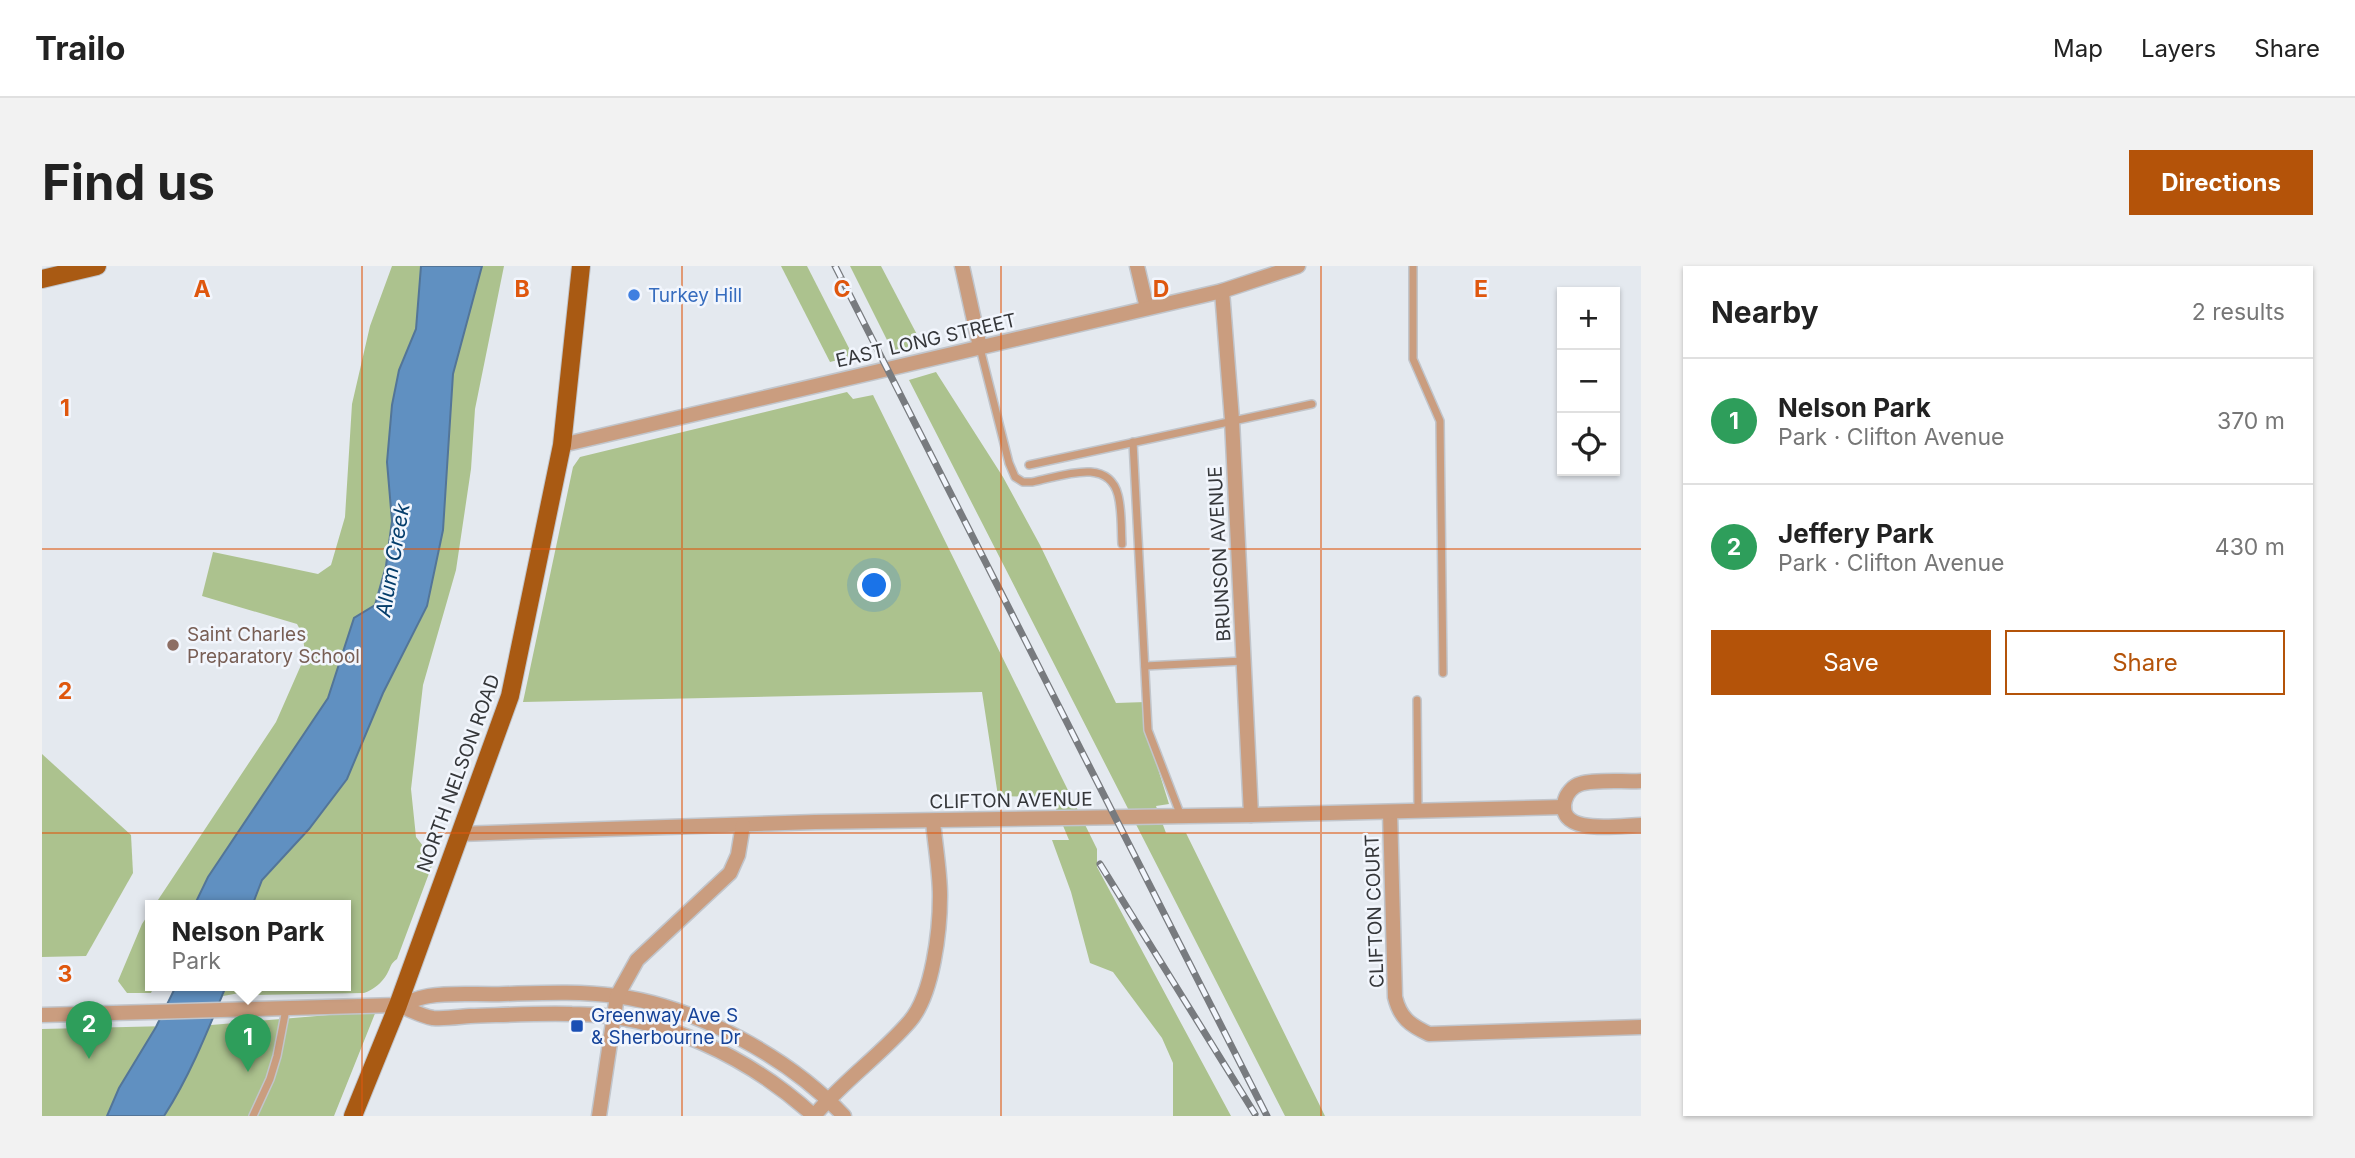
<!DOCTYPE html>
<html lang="en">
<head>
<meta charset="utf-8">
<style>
  :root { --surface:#fff; --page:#f2f2f2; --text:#222; --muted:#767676; --line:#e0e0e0; --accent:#b45309 }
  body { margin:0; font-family:Inter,sans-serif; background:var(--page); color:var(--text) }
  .controls { position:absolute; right:21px; top:21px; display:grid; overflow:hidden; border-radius:0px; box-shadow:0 2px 5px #0004 }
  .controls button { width:63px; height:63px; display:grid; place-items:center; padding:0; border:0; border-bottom:2px solid var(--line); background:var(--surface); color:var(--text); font:35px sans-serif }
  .you { position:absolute; left:833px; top:320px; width:24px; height:24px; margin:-18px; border:5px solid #fff; border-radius:50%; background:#1a73e8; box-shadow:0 0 0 10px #1a73e833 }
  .badge { display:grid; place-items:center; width:46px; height:46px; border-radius:50%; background:var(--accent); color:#fff; font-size:23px; font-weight:700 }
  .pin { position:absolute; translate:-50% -58px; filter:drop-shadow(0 2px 4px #0008) }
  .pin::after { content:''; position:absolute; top:37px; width:24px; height:21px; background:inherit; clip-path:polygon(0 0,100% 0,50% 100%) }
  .popup { position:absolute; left:103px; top:634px; width:206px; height:91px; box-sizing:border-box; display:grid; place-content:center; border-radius:0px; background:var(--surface); filter:drop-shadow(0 2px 5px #0005); font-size:23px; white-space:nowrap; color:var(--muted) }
  .popup b { font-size:26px; color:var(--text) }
  .popup::after { content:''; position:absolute; left:50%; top:100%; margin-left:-14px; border:14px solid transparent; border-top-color:var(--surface) }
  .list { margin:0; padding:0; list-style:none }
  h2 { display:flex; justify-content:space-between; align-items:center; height:91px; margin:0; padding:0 28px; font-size:30px }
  h2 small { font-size:23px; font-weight:400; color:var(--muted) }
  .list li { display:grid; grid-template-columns:46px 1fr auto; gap:21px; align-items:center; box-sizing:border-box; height:126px; padding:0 28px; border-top:2px solid var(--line) }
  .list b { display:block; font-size:26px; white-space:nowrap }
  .list p { margin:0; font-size:23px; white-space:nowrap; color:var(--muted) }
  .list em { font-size:23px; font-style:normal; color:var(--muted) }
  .actions { display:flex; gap:14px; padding:21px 28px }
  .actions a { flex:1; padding:16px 0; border:2px solid var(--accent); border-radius:0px; text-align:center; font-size:24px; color:var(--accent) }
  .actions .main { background:var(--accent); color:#fff }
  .icon { flex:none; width:38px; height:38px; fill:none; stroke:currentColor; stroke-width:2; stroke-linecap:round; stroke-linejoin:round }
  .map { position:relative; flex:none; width:1599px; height:850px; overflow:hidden; border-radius:0px }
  header { display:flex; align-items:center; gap:42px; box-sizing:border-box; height:98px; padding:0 35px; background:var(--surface); border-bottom:2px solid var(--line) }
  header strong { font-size:33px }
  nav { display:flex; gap:38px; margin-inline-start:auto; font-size:24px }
  .intro { display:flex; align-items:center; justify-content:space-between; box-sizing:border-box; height:168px; padding:0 42px }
  h1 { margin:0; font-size:49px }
  .button { padding:18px 32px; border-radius:0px; background:var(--accent); color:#fff; font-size:24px; font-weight:700 }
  main { display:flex; gap:42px; padding:0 42px }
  aside { flex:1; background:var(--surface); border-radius:0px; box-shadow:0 2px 5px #0004 }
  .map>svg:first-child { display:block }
</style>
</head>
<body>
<header>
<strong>Trailo</strong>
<nav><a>Map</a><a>Layers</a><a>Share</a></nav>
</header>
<div class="intro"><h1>Find us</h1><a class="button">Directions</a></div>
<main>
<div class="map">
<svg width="1599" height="850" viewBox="0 0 1599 850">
  <rect width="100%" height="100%" fill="#e4e9ef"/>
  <!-- green -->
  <g fill="#acc28e">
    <polygon points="350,0 379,0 374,63 357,104 345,196 350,255 344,300 333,339 312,352 286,432 166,611 152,640 112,640 234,456 263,390 261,369 255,358 160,330 171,286 276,308 289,299 303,251 310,138 328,60"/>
    <path d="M440,0H462L433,143L429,203L414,304L381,419L369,523L374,571L392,594L355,693C348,698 349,701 345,708C340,717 331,724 322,727L212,729L203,726L181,730L184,720H304V640H210L220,614L267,563L305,513L341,427L406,172L411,108Z"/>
    <polygon points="739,0 765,0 811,90 788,96"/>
    <polygon points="808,0 839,0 881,80 852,88"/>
    <polygon points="894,106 961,211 998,279 1074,437 1104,436 1108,477 1127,538 1114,540 1124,567 1144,567 1283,850 1243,850 867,114"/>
    <polygon points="805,126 811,133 831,129 1055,583 1055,601 1189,850 1131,850 1131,797 1120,772 1071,706 1048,697 1029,626 1010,574 1027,574 1009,531 956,530 940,426 481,436 531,201 538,191"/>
    <polygon points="0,488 89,569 91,607 44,690 0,691"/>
    <polygon points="108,646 108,720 112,720 109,727 85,727 76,715 100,658"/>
    <polygon points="334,745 292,850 90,850 77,822 65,850 0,850 0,763 169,759"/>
  </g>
  <!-- water -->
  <g fill="#6090c1" stroke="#537598" stroke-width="2">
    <polygon points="379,0 440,0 411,108 401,264 385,340 341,427 305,513 267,563 220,614 210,640 152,640 166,611 286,432 312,352 333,339 344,300 350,255 345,196 350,139 357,104 374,63"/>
    <path d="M134,720H184C166,764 148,810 122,850H65L77,822L114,761Z"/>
  </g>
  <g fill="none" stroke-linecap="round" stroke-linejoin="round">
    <defs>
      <g id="lane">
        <polyline points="1371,0 1371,93 1398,155 1401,407"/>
        <path d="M938,82L967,197L973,211L981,216H990C1018,211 1066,190 1076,229C1080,244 1079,262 1080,278"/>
        <polyline points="1091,176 1106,464 1139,550"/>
        <polyline points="987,199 1270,138"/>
        <polyline points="1103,400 1201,395"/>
        <polyline points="1375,434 1376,545"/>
        <polyline points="211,850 228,813 235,790 244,743"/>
      </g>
      <g id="street">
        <polyline points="920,0 938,81"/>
        <polyline points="1095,0 1105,42"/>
        <polyline points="1180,25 1190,154 1209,549"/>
        <polyline points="520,179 1180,25 1256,0"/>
        <path d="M1599,515C1582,516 1554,513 1538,518C1531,520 1525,527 1523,534C1513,571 1579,559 1599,559"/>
        <path d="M1348,546L1353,731C1358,752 1368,759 1387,768L1599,761"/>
        <polyline points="417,568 773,556 1209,549 1522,541"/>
        <path d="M356,739C367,743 379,750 391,752C403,753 416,751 428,750C462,749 496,747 530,748C620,748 707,791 772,850"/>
        <path d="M0,749L356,739C366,736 376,732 387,730C411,726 437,729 462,728C499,727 537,725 574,730C653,740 748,792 802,850"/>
        <polyline points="557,850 575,730 595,694 688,607 696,589 701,559"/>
        <path d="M772,850C801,815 839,789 868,755C891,728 898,664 898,630C898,605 893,579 891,555"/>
      </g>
      <g id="primary">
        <polyline points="0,13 55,0"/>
        <polyline points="311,850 356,739 468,430 520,179 539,0"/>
      </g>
    </defs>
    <!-- lane casing -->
    <use href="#lane" stroke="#c1c5cb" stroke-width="10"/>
    <!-- street casing -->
    <use href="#street" stroke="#c1c5cb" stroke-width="17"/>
    <!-- primary casing -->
    <use href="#primary" stroke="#c1c5cb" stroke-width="20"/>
    <!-- lane -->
    <use href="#lane" stroke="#ca9d7f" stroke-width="7"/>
    <!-- street -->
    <use href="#street" stroke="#ca9d7f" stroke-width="14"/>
    <!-- primary -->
    <use href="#primary" stroke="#a95a13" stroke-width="18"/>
    <defs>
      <g id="rail">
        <polyline points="793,0 1225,850"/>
        <polyline points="1058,598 1213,848"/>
      </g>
    </defs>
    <!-- rail casing -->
    <use href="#rail" stroke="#787b7f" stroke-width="7"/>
    <!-- rail -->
    <use href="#rail" stroke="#f2f6fd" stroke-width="4.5" stroke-dasharray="13" stroke-linecap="butt"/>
  </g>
  <!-- grid -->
  <path fill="none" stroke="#df570e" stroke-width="2" stroke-opacity="0.55" d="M320,0V850M640,0V850M959,0V850M1279,0V850M0,283H1599M0,567H1599"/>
  <!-- markers -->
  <circle fill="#3f7fe0" stroke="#f2f6fd" stroke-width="2.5" cx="592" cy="29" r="7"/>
  <circle fill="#8d6e63" stroke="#f2f6fd" stroke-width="2.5" cx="131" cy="379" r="7"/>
  <rect fill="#1a4fb4" stroke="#f2f6fd" stroke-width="2.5" x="528" y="753" width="14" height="14" rx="3.5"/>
  <g text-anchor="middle" stroke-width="5" stroke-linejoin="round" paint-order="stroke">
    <!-- shop labels -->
    <g font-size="19" fill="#366cbe" stroke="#f2f6fd" text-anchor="start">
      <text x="606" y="36">Turkey Hill</text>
    </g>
    <!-- street labels -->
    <g font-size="19" fill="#35373a" stroke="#f2f6fd">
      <text transform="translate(884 74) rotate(-13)" y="7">EAST LONG STREET</text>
      <text transform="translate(1177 288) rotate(-93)" y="7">BRUNSON AVENUE</text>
      <text transform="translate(416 507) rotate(-70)" y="7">NORTH NELSON ROAD</text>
      <text transform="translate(969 534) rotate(-1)" y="7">CLIFTON AVENUE</text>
      <text transform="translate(1332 645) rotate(-92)" y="7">CLIFTON COURT</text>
    </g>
    <!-- education labels -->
    <g font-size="19" fill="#785e54" stroke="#f2f6fd" text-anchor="start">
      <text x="145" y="375">Saint Charles<tspan x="145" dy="22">Preparatory School</tspan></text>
    </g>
    <!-- transit labels -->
    <g font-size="19" fill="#164399" stroke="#f2f6fd" text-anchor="start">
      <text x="549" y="756">Greenway Ave S<tspan x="549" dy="22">&amp; Sherbourne Dr</tspan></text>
    </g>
    <!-- water labels -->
    <g font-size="21" font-style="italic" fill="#043d6b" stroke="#f2f6fd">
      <text transform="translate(351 294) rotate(-80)" y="7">Alum Creek</text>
    </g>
  </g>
  <g font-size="23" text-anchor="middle" font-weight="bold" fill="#df570e" stroke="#f2f6fd" stroke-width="5" stroke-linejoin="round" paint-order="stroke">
    <text x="160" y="31">A</text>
    <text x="480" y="31">B</text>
    <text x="800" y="31">C</text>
    <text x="1119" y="31">D</text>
    <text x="1439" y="31">E</text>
    <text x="23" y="150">1</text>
    <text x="23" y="433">2</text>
    <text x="23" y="716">3</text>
  </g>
</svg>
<div class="controls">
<button>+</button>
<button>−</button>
<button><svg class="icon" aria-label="locate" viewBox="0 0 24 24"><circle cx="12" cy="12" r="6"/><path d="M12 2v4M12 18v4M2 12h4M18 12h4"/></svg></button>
</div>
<div class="you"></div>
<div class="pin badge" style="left:206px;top:806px;background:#2e9e5b">1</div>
<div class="popup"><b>Nelson Park</b>Park</div>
<div class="pin badge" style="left:47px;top:793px;background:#2e9e5b">2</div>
</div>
<aside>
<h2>Nearby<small>2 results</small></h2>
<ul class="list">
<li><span class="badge" style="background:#2e9e5b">1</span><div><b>Nelson Park</b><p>Park · Clifton Avenue</p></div><em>370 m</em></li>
<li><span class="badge" style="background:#2e9e5b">2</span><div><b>Jeffery Park</b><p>Park · Clifton Avenue</p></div><em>430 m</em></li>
</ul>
<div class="actions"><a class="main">Save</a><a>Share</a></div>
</aside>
</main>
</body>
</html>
